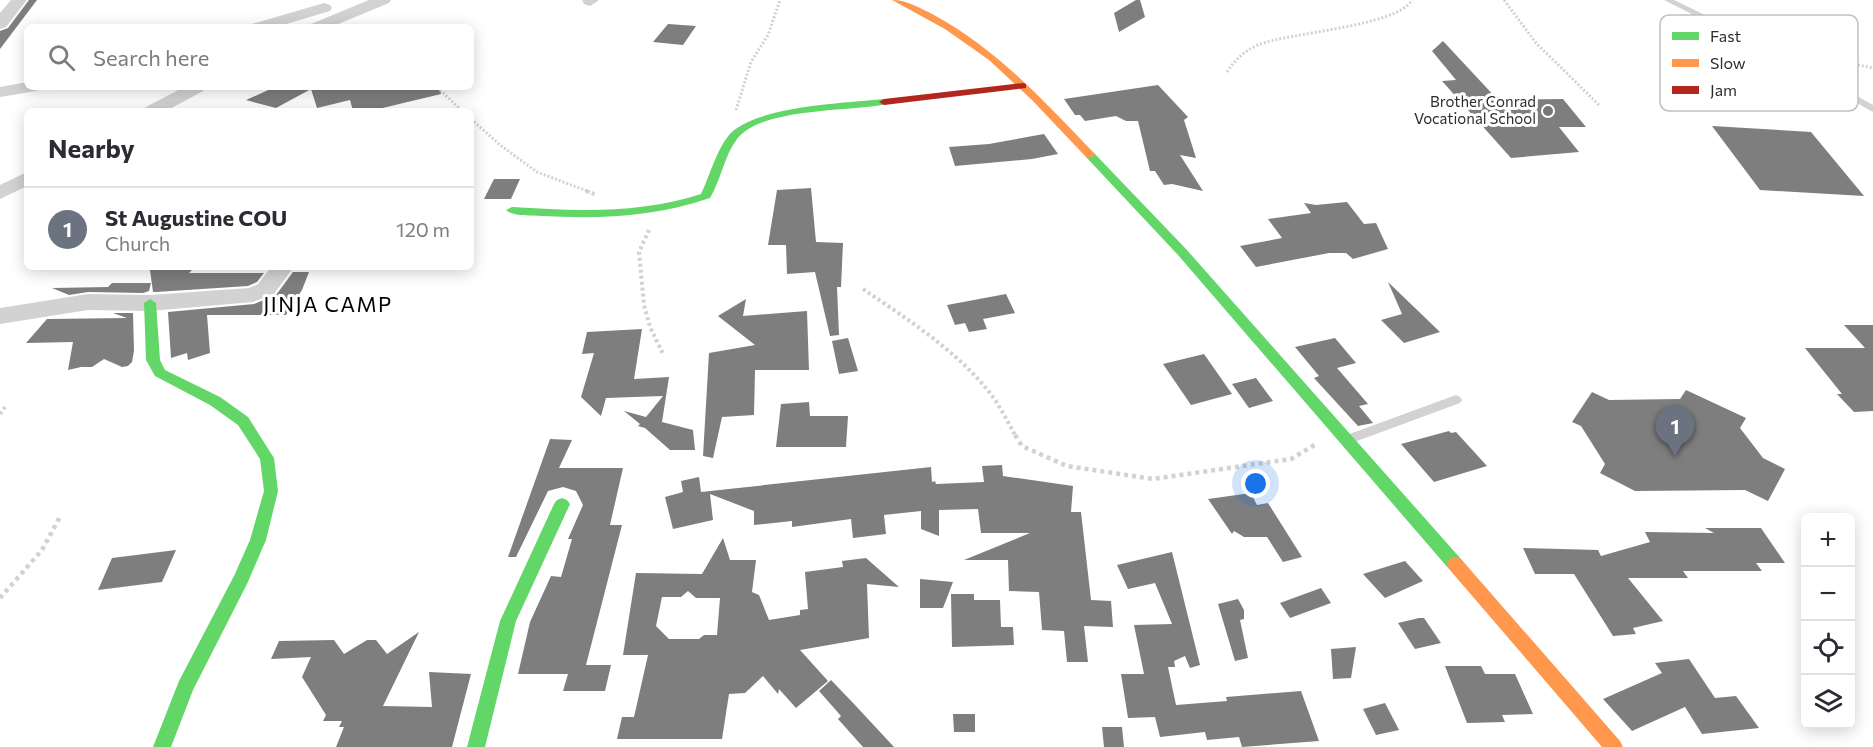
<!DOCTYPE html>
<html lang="en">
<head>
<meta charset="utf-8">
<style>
  :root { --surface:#fff; --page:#f2f2f3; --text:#2b2b33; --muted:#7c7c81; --line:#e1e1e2; --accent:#0f766e }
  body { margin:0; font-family:Commissioner,sans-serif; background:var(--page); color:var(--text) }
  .controls { position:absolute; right:18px; bottom:18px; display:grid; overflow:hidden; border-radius:9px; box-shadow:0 3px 15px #0003 }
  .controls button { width:54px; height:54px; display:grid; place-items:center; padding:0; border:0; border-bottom:2px solid var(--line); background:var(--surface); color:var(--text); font:30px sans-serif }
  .you { position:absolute; left:1256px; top:484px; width:21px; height:21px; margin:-15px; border:4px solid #fff; border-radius:50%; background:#1a73e8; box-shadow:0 0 0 9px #1a73e833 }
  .badge { display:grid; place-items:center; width:39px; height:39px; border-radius:50%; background:var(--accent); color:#fff; font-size:20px; font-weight:700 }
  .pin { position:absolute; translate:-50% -50px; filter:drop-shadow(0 2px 3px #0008) }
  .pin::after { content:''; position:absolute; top:32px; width:21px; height:18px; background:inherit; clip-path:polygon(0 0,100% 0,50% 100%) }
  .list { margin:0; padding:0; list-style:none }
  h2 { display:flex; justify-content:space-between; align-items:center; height:78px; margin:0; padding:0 24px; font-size:26px }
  h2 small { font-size:20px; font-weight:400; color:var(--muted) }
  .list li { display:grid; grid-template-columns:39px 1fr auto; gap:18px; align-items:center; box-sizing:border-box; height:84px; padding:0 24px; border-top:2px solid var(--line) }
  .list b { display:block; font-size:22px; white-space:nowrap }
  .list p { margin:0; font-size:20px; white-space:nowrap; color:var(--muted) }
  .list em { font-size:20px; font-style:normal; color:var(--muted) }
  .icon { flex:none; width:33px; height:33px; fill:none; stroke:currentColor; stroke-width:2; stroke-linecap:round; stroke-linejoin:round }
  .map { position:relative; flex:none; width:1873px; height:747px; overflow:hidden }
  .search { position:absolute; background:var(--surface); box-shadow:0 3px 15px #0003; left:24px; top:24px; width:450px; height:66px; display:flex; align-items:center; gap:15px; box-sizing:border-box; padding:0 21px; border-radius:9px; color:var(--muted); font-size:22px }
  .panel { position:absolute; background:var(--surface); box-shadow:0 3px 15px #0003; left:24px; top:108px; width:450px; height:162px; border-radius:9px }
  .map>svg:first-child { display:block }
</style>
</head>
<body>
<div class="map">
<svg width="1873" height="747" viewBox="0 0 1873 747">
  <rect width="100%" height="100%" fill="#fff"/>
  <!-- building -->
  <g fill="#7e7e7e" fill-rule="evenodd">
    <polygon points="29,0 37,0 0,49 0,31 8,28"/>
    <polygon points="1136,0 1140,0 1145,17 1119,32 1114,13"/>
    <polygon points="668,24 696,26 683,45 653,42"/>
    <polygon points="1443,41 1498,100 1563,99 1586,127 1559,127 1579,152 1511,158 1442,81 1456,80 1432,51"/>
    <polygon points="1158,85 1188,117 1184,120 1196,158 1180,155 1203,191 1172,184 1164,185 1155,171 1150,171 1138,121 1126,121 1116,116 1085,121 1080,115 1075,115 1064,99"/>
    <polygon points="275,87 440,87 441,94 370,111 353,111 350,100 317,108 311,89 276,108 246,100"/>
    <polygon points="1712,126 1811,132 1864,196 1760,190"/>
    <polygon points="1044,134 1058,154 1032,159 955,166 949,147 989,144"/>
    <polygon points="494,179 520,179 511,199 484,199"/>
    <polygon points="811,188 816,242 843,243 841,287 837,287 839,335 830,336 815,272 787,274 786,245 768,245 777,190"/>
    <polygon points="1347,202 1364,224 1376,223 1388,249 1353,259 1346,253 1329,253 1256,267 1240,246 1282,238 1268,219 1311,213 1304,203 1316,205"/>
    <polygon points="150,270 192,270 189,273 264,273 257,282 248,286 156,292 153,292"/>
    <polygon points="293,272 309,272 302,290 286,315 207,315 210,353 188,360 187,353 171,358 168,312 254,304 276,295"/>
    <polygon points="1388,282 1440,332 1404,343 1381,320 1402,314"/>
    <polygon points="112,283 151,283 149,291 143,293 88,292 69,295 52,288 108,287"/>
    <polygon points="1006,294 1015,313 983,319 987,329 969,332 965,323 955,325 947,305"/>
    <polygon points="746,299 743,316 807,311 809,370 755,370 754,415 722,417 713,458 703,456 709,353 755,345 718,316"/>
    <polygon points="113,313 133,313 134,351 132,362 128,366 122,367 104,359 92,367 81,367 68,370 73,342 26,343 47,319 127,318"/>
    <polygon points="1844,325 1873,325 1873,411 1854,412 1837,394 1842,394 1805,348 1865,348"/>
    <polygon points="642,329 634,379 669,377 662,422 693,430 695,450 670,450 645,428 638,426 640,424 624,411 646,417 663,396 606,398 601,416 581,397 594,353 582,354 587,332"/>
    <polygon points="848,338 858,371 839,374 832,341"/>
    <polygon points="1335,338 1356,363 1337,368 1368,404 1359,406 1373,423 1358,426 1314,378 1319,376 1295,347"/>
    <polygon points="1204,354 1232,394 1191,405 1163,364"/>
    <polygon points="1256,378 1273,401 1249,408 1232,384"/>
    <polygon points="1686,390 1746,418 1740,428 1763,458 1785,469 1768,501 1745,490 1635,491 1600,473 1605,464 1581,426 1572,422 1592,392 1609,400 1680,399"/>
    <polygon points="809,402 810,416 848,416 846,447 776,447 781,404"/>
    <polygon points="1449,431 1451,433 1456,432 1487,466 1434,482 1401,444"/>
    <polygon points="550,439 572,440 559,468 623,468 610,525 622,525 586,665 611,665 605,691 563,691 568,674 518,674 530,622 551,576 561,577 572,539 568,539 583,505 576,491 563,487 548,491 516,557 508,557"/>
    <polygon points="1002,465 1003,476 1073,486 1071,512 1081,512 1091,600 1111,601 1113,627 1084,626 1088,662 1067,662 1064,631 1042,630 1039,592 1009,591 1008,560 964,560 1030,533 981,533 978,509 939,510 939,536 921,529 921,511 884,515 886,534 853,538 851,519 792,527 792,521 754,525 754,511 710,494 713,520 673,529 665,497 683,492 681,481 699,477 701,492 931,467 932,482 935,481 936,484 984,482 982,466"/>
    <polygon points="1251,493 1257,505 1268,503 1302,557 1283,562 1267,537 1244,537 1234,531 1232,534 1208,499"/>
    <polygon points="1705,528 1761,528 1785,563 1756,563 1762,571 1683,571 1688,578 1628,578 1663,621 1633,628 1636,634 1613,636 1574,574 1535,574 1523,548 1598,550 1601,556 1650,542 1645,532 1714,533"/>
    <path d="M723,538L730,560H756L752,592L759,595L769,620L800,615V610L808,609L805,572L843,567L842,561L866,558L899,587L867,584L869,638L800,650L828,681L796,708L779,689L778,694L763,676L745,693L729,694L722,739H617L622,717H634L648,655H623L636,573L702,574ZM688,591L696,598H720L717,635H704L699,639H669L656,626L662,597H681Z"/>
    <polygon points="176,550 162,582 98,590 112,558"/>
    <polygon points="1172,552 1200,665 1190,668 1185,656 1174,661 1175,667 1168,667 1176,705 1227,701 1226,697 1301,691 1319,741 1242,747 1239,737 1207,740 1205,732 1160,737 1155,717 1128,718 1121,674 1144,674 1134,625 1172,624 1155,583 1128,589 1117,565"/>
    <polygon points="1405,561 1423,581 1385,598 1363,574"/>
    <polygon points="920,579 953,582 943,608 920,608"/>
    <polygon points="1321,588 1331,603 1290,618 1280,603"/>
    <polygon points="951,594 974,594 974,600 1000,600 1001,627 1013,627 1014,645 952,647"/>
    <polygon points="1238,599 1244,610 1244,619 1240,620 1248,658 1235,661 1218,604"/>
    <polygon points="1419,618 1424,618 1441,643 1415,649 1398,623"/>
    <polygon points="419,632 383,706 432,707 429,672 471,674 452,747 336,747 344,727 339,727 342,721 323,721 326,715 302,677 311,657 271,659 279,641 334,640 344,654 367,640 376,640 387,654"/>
    <polygon points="1356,647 1351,678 1333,679 1331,649"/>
    <polygon points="1689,659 1715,698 1736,696 1759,728 1702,734 1685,707 1632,731 1603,699 1662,673 1655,663"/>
    <polygon points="1445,666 1481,666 1485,674 1515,674 1533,714 1502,715 1505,722 1467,723"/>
    <polygon points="831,680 855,705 894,747 863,747 838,719 841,716 819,691"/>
    <polygon points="1385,703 1399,730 1376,735 1363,709"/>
    <polygon points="953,714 975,714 975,732 954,732"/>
    <polygon points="1102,727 1122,727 1124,747 1104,747"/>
  </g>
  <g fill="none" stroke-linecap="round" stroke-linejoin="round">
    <!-- path-far2 -->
    <g stroke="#d2d2d2" stroke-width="3" stroke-dasharray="2 2" stroke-linecap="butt">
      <polyline points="1504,0 1536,43 1599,105"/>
      <polyline points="1811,55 1873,68"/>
      <path d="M1227,72C1235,60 1244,51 1258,45C1290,32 1396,27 1412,0"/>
      <polyline points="437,87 462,111"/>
      <polyline points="736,110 751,62 768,35 780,0"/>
      <polyline points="471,119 500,145 537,172 590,192"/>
    </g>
    <!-- path-far1 -->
    <g stroke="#d2d2d2" stroke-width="4" stroke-dasharray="3 3" stroke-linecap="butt">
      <polyline points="586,191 597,195"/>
      <polyline points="649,230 639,252 644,305 650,327 663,354"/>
      <path d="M863,289C907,319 956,350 990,393C1000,406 1008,422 1016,437"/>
      <polyline points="0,414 5,407"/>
    </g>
    <!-- path -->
    <g stroke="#d2d2d2" stroke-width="4.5" stroke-dasharray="4 4" stroke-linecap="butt">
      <polyline points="1015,435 1022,446 1067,466 1153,479 1291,459 1316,444"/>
      <polyline points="0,598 42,550 61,515"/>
    </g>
    <!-- lane -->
    <g fill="#d2d2d2" fill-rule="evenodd">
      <polygon points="1664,0 1674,0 1763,43 1873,105 1873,112 1757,47"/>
      <polygon points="1456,395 1460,397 1462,400 1460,403 1349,444 1344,442 1343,439 1344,436"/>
    </g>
    <!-- street -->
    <g fill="#d2d2d2" fill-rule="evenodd">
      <polygon points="11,0 27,0 6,27 0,29 0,13"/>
      <polygon points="369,0 391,0 389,3 331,27 309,27 311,24"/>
      <polygon points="582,0 598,0 598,1 590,6 584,4"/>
      <polygon points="324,3 330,5 332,8 330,11 276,27 250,27 252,24"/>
      <polygon points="27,82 27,87 39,87 36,91 0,97 0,87"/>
      <polygon points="184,87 206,87 203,91 166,111 143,111 146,107"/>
      <polygon points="27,172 27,186 0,199 0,185"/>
      <polygon points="271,267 293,268 274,294 253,302 150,311 88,310 0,324 0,308 88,294 150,295 249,288 258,284"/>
    </g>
    <!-- fast -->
    <g fill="#63d668" fill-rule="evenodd">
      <path d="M884,99L889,102L888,104C850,112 762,107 737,139C724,156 721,180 710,198C654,217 600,219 542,216C531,215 514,217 506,210L512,207C577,211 639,214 701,194C710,175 716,151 729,135C754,106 846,103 884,99Z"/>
      <polygon points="1090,152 1094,153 1186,249 1461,559 1463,564 1461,569 1455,571 1449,569 1178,255 1086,157 1085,155"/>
      <polygon points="150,299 156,303 160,360 165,370 220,397 248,417 274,458 278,491 266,540 247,584 193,690 171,747 153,747 179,681 234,576 250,540 264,491 260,459 238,425 210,405 155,376 146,360 144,303"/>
      <polygon points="562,498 567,500 570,504 516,621 485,747 467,747 500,621 554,504 557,500"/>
    </g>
    <!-- slow -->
    <g fill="#ff974d" fill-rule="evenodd">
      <path d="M892,0C907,0 920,8 934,15C998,50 1044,101 1094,153V157H1086L1032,100L989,60L945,29Z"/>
      <polygon points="1455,557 1461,559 1620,741 1623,747 1602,747 1449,569 1447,564 1449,559"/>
    </g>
    <!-- jam -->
    <polygon fill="#b3261e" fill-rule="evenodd" points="1023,83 1026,84 1026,88 884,105 879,102 884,99"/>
  </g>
  <!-- markers -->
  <circle fill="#767676" stroke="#fff" stroke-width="2" cx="1548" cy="111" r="6"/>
  <g text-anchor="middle" stroke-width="6" stroke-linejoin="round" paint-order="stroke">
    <!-- far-poi labels -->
    <g font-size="15" fill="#2d2d2d" stroke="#fff" text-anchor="end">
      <text x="1536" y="107">Brother Conrad<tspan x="1536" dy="17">Vocational School</tspan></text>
    </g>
    <!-- quarter labels -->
    <g font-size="21" letter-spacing="1.5" fill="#000" stroke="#fff">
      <text x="328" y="312">JINJA CAMP</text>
    </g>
  </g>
  <!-- legend -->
  <rect x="1660" y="15" width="198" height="96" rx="9" fill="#fff" stroke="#c0c0c0" stroke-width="1.5"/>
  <rect x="1672" y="32" width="27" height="8" fill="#63d668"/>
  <rect x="1672" y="59" width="27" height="8" fill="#ff974d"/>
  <rect x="1672" y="86" width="27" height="8" fill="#b3261e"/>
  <g font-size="16" fill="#2d2d2d">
    <text x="1710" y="42">Fast</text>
    <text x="1710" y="69">Slow</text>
    <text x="1710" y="96">Jam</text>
  </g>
</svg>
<div class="controls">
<button>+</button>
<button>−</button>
<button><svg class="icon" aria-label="locate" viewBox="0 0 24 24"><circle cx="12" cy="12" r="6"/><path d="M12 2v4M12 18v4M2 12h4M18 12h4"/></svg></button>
<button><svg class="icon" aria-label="layers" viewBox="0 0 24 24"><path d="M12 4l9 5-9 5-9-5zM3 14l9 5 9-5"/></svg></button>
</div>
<div class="you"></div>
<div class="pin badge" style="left:1675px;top:456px;background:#6b7280">1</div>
<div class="search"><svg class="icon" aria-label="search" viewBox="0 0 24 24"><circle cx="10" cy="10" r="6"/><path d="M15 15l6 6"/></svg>Search here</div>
<section class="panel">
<h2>Nearby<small></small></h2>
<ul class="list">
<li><span class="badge" style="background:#6b7280">1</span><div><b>St Augustine COU</b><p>Church</p></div><em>120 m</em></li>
</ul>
</section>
</div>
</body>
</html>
